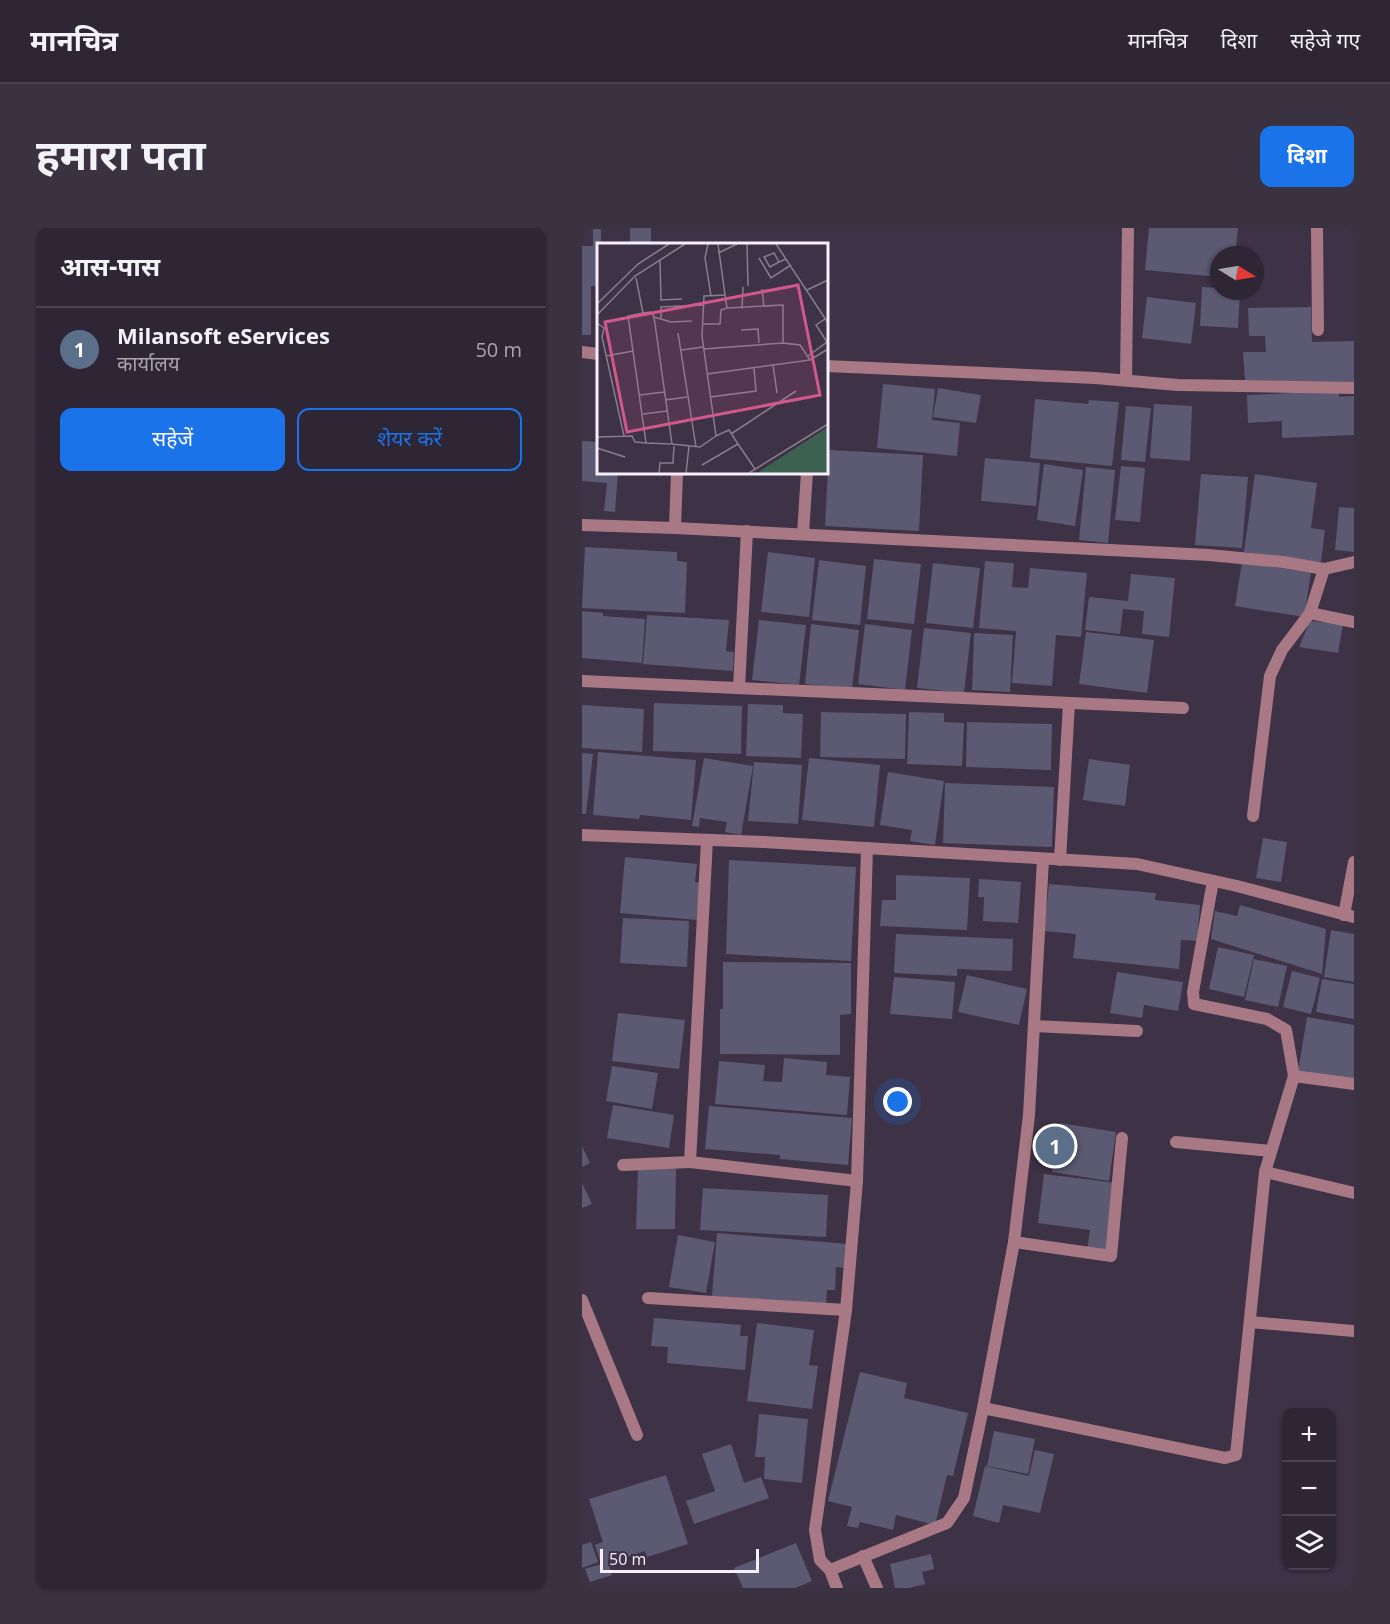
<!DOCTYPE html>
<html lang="hi">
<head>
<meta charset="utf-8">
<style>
  :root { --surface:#2e2634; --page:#3a3240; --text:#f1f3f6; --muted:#a7a5ac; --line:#49434f; --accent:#1a73e8 }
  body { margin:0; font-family:"Open Sans","Noto Sans Devanagari",sans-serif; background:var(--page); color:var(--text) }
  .controls { position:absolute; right:18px; bottom:18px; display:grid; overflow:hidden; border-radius:12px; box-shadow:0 2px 4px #0004 }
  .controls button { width:54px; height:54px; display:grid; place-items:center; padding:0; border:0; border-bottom:2px solid var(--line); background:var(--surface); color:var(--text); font:30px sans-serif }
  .compass { position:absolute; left:628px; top:18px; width:54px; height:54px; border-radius:50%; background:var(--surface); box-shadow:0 2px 4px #0004; rotate:101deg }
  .scale { position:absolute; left:18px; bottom:15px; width:159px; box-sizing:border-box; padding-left:6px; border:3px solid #f6eefb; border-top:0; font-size:16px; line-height:21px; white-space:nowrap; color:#f6eefb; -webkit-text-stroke:4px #3e3246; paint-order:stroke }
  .you { position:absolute; left:316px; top:874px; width:21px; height:21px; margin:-15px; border:4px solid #fff; border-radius:50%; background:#1a73e8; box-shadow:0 0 0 9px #1a73e833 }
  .badge { display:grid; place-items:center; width:39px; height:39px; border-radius:50%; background:var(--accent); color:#fff; font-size:20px; font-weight:700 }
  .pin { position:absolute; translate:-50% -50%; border:3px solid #fff; box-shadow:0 2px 6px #0006 }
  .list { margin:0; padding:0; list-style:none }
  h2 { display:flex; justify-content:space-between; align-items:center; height:78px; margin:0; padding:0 24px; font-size:26px }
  h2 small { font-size:20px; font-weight:400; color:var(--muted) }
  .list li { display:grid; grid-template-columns:39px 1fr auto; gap:18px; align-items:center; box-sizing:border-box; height:84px; padding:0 24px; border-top:2px solid var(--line) }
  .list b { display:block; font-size:22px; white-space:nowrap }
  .list p { margin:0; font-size:20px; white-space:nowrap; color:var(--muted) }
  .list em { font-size:20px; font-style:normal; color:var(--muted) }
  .actions { display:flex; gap:12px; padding:18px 24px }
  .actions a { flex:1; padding:14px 0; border:2px solid var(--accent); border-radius:12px; text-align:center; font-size:21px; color:var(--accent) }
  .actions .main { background:var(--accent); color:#fff }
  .icon { flex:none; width:33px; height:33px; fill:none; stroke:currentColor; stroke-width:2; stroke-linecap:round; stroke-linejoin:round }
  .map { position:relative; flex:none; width:772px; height:1360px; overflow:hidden; border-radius:12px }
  header { display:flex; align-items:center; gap:36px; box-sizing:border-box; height:84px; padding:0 30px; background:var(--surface); border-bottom:2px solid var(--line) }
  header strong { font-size:28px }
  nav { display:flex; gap:33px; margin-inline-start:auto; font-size:21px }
  .intro { display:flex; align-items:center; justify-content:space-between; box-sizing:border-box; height:144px; padding:0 36px }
  h1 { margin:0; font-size:42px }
  .button { padding:15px 27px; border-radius:12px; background:var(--accent); color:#fff; font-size:21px; font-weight:700 }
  main { display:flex; gap:36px; padding:0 36px }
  aside { flex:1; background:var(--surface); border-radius:12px; box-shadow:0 2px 4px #0004 }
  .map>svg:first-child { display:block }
</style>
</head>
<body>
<header>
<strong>मानचित्र</strong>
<nav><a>मानचित्र</a><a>दिशा</a><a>सहेजे गए</a></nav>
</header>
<div class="intro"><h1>हमारा पता</h1><a class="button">दिशा</a></div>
<main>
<aside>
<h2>आस-पास<small></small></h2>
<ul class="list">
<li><span class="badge" style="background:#5c6f8a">1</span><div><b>Milansoft eServices</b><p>कार्यालय</p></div><em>50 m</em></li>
</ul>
<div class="actions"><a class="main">सहेजें</a><a>शेयर करें</a></div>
</aside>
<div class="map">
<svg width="772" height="1360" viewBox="0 0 772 1360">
  <rect width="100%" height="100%" fill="#3e3246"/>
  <!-- building -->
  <g fill="#5b5a72">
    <rect x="48" y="0" width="21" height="16"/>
    <polygon points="567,0 656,0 653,27 637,27 637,49 563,42"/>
    <polygon points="11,1 19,1 19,16 16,16 16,58 9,58 9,107 0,107 0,18 11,18"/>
    <polygon points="620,59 637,60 637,63 658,63 656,100 618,98"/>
    <polygon points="565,69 614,75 609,116 560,110"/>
    <polygon points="729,79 730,114 772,113 772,155 663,152 661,124 684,124 683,108 667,108 666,80"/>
    <polygon points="301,156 353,161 350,192 378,195 375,228 295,220"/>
    <polygon points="356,160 399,167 394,195 351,189"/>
    <polygon points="757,163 757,169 772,168 772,207 700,210 700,193 666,195 665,167"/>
    <polygon points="453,171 506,176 507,172 537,174 530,238 448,230"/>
    <polygon points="572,176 610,178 608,233 568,230"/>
    <polygon points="544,178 569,180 563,234 539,232"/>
    <polygon points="0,213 16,214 16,244 36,244 33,284 22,283 25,255 0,253"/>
    <polygon points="247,222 341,227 337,303 243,298"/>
    <polygon points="403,230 458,235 454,278 399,273"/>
    <polygon points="462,236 501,242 493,298 455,292"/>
    <polygon points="539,238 563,240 558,294 533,292"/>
    <polygon points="504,239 533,242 526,315 497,312"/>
    <polygon points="619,246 666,249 660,320 613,317"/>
    <polygon points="673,246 735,255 729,300 743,302 739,334 662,324"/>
    <polygon points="757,279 772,280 772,324 753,322"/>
    <polygon points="3,319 95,324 95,333 105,334 103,385 0,380"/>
    <polygon points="186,324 233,330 227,389 179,384"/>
    <polygon points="292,331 339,336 332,396 285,391"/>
    <polygon points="237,332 284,338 278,397 230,392"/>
    <polygon points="403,333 432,335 430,359 446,360 448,340 505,345 499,409 474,407 470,458 430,455 434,403 397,400"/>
    <polygon points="660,334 729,345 722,389 653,378"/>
    <polygon points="351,335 398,340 391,400 344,395"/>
    <polygon points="549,346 593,350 587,409 560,406 562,383 541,381 538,406 503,402 507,369 546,373"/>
    <polygon points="0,383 21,385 21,388 63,391 60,435 0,430"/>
    <polygon points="65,387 147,392 144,423 152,424 151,443 61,436"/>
    <polygon points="177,392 224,397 217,457 170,452"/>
    <polygon points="728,393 761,396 756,425 717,419"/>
    <polygon points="229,396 277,402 270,461 223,456"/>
    <polygon points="283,396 330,402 323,462 276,456"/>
    <polygon points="342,400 389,405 382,465 335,460"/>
    <polygon points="504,404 572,412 565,465 497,456"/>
    <polygon points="392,405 431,407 428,464 390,462"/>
    <polygon points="72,475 160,478 159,526 71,523"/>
    <polygon points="166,476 201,477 201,485 221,486 219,530 164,528"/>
    <polygon points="0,477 62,481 60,524 0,520"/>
    <polygon points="239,484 324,486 323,531 238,529"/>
    <polygon points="327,484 362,485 362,494 382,495 380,538 325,536"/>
    <polygon points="385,494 470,496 469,542 384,539"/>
    <polygon points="16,524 114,532 109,592 58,587 57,591 11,587"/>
    <polygon points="0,525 11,526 4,586 0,586"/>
    <polygon points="122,530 171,538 159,607 143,604 145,594 118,590 117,599 110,598"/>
    <polygon points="227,530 298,537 292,599 220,592"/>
    <polygon points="507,531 548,537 543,578 501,572"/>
    <polygon points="172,534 220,537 216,596 166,593"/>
    <polygon points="306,544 362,553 353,617 328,613 330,602 298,597"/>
    <polygon points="363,555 472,559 470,619 361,615"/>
    <polygon points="681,610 705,614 699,654 674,650"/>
    <polygon points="43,629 115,636 113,654 118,655 115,692 38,685"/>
    <polygon points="147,632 274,639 269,733 144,726"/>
    <polygon points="314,647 388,650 385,702 298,698 300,672 314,672"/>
    <polygon points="397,651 439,654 436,695 401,693 402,669 396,669"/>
    <polygon points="467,656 574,665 573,672 618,677 615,713 599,712 597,741 491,730 494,706 462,703"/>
    <polygon points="658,677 744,701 740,746 629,711 633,683 655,688"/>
    <polygon points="41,690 107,693 105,739 38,735"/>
    <polygon points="749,702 772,706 772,754 742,749"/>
    <polygon points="314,706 431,711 430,743 375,741 375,748 312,745"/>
    <polygon points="636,719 672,727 662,769 627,761"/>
    <polygon points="672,731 705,738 696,779 663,772"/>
    <polygon points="141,734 269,735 269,786 258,787 258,827 138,826 138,781 141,781"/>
    <polygon points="710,743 738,750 729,786 701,779"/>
    <polygon points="535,744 601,754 596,783 562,777 560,790 528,785"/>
    <polygon points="385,747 445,761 437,797 376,784"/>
    <polygon points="312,749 373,754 370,791 308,786"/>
    <polygon points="740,751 772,756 772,791 734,784"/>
    <polygon points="36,785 103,792 97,841 30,833"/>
    <polygon points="725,789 772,797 772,853 716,844"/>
    <polygon points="202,830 245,834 244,847 268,849 265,887 133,876 137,833 183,837 181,853 200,854"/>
    <polygon points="30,838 76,845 70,881 24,873"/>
    <polygon points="31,877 92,887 87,920 25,910"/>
    <polygon points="127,878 270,890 266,937 198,931 198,927 123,921"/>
    <polygon points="478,895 534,904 527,953 470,944"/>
    <polygon points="0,918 8,935 0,939"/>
    <polygon points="56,940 94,941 93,1001 54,1001"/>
    <polygon points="462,946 535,955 526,1024 505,1022 508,1002 456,995"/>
    <polygon points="0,955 10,976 0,980"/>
    <polygon points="121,960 246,967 244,1009 118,1002"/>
    <polygon points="135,1005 266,1016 264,1040 254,1039 253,1062 245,1062 244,1076 130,1068"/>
    <polygon points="96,1007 133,1014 124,1065 87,1059"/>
    <polygon points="72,1090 159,1097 158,1108 166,1108 163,1142 85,1135 86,1119 69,1118"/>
    <polygon points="175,1095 232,1102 227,1137 236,1138 230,1181 165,1173"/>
    <polygon points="278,1144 325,1155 322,1170 386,1185 371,1248 365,1247 353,1297 314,1287 311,1302 278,1294 276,1300 265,1298 270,1279 246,1273"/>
    <polygon points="177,1186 226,1191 220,1255 182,1251 183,1229 173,1229"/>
    <polygon points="412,1203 453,1211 446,1246 405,1238"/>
    <polygon points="149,1216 162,1255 179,1249 187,1270 112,1296 104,1273 133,1263 120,1226"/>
    <polygon points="453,1222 472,1226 458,1285 421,1277 417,1295 391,1288 403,1238 447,1248"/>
    <polygon points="84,1247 106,1316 65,1329 63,1323 26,1335 30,1347 8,1354 3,1341 19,1336 13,1317 21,1314 7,1271"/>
    <polygon points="9,1314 16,1334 0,1340 0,1317"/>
    <polygon points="214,1315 230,1353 213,1360 161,1360 152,1340"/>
    <polygon points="349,1326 352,1341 340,1344 343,1356 327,1360 313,1360 308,1336"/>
  </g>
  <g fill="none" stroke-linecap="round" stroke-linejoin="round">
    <!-- street -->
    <g stroke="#a87985" stroke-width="12">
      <polyline points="735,0 736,102"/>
      <polyline points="0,124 16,126"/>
      <polyline points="244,138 513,150 596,157 772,160"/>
      <polyline points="544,152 546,0"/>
      <polyline points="0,297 93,300 627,327 701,334 742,341 772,334"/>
      <polyline points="93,300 95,244"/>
      <polyline points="221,306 225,244"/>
      <polyline points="728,385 772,394"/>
      <polyline points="0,453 601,480"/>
      <polyline points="157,460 165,303"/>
      <polyline points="671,588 688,448 700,422 728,385 742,341"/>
      <polyline points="0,607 182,614 555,636 655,658 772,689"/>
      <polyline points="125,612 108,934 275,953"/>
      <polyline points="285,620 275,953 264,1082 233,1302 238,1332 248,1342 365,1295 382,1270 401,1180 643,1230 654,1227 683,944 712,848 772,856"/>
      <polyline points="478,632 487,475"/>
      <polyline points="631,653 611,764 612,776 685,791 704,802 712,848"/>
      <polyline points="762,687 772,634"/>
      <polyline points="452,798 555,803"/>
      <polyline points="594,914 689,923"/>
      <polyline points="41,937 108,934"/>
      <polyline points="683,944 772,965"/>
      <polyline points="432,1014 529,1028 540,910"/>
      <polyline points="66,1070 264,1082"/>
      <polyline points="0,1072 55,1207"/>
      <polyline points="668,1094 772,1103"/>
      <polyline points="401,1180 432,1014 447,887 461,631"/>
      <polyline points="281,1328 295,1360"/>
      <polyline points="248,1342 255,1360"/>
    </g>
  </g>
  <!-- overview -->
  <g transform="translate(15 15)">
    <rect width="231" height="231" fill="#3e3246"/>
    <path d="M231,184V230H160Z" fill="#3d6151"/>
    <path fill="none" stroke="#887d8e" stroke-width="1.5" d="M111,1L108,15L114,53M150,1L151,43M179,1L231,80M121,10L140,1M162,15L174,35L194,22M63,17L64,57L85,56M182,19L177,10L167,14L173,24L182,19L189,16M39,35L46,70L54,69L57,74L75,201L103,204L119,193M165,46L167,64M210,47L231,37M0,61L41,21L72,1M145,66L146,44M0,72L38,33L88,1M57,74L74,79L95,78M64,75V64L106,62M0,80L7,85L5,94L27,193M105,81H123L124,67L130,65M144,87L161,86L162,100M81,90L99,204M106,106L186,100M84,107L106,104M9,113L36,108M211,113L230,99L219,82L228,76M213,117L231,106M176,122L180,150M110,131L213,117L203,102L186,100V62L130,65L128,52M43,152L67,149M113,154L159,148L157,125M68,157L90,154M46,171L70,168M0,190V194L35,193L38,199L49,200L31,73L46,70M134,191L199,148M49,200L74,201M141,201L158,226M0,205L28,214M105,222L141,201L132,187L119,193L105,93L107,53L128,52L121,1M62,230L63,220H76L77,203M89,230L92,203M152,230L231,181"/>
    <path fill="#d2588b" fill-opacity="0.15" stroke="#d2588b" stroke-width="3" d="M201,42L223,152L30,189L8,79Z"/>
    <rect width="231" height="231" fill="none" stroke="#f6eefb" stroke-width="3"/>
  </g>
</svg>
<div class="controls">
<button>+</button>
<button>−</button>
<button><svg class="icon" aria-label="layers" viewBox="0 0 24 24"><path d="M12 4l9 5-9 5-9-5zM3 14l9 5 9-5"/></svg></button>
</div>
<svg class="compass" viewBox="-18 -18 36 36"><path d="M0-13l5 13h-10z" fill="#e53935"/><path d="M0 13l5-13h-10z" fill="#a7a5ac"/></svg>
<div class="scale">50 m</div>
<div class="you"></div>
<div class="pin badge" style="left:473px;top:918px;background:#5c6f8a">1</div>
</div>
</main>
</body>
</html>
